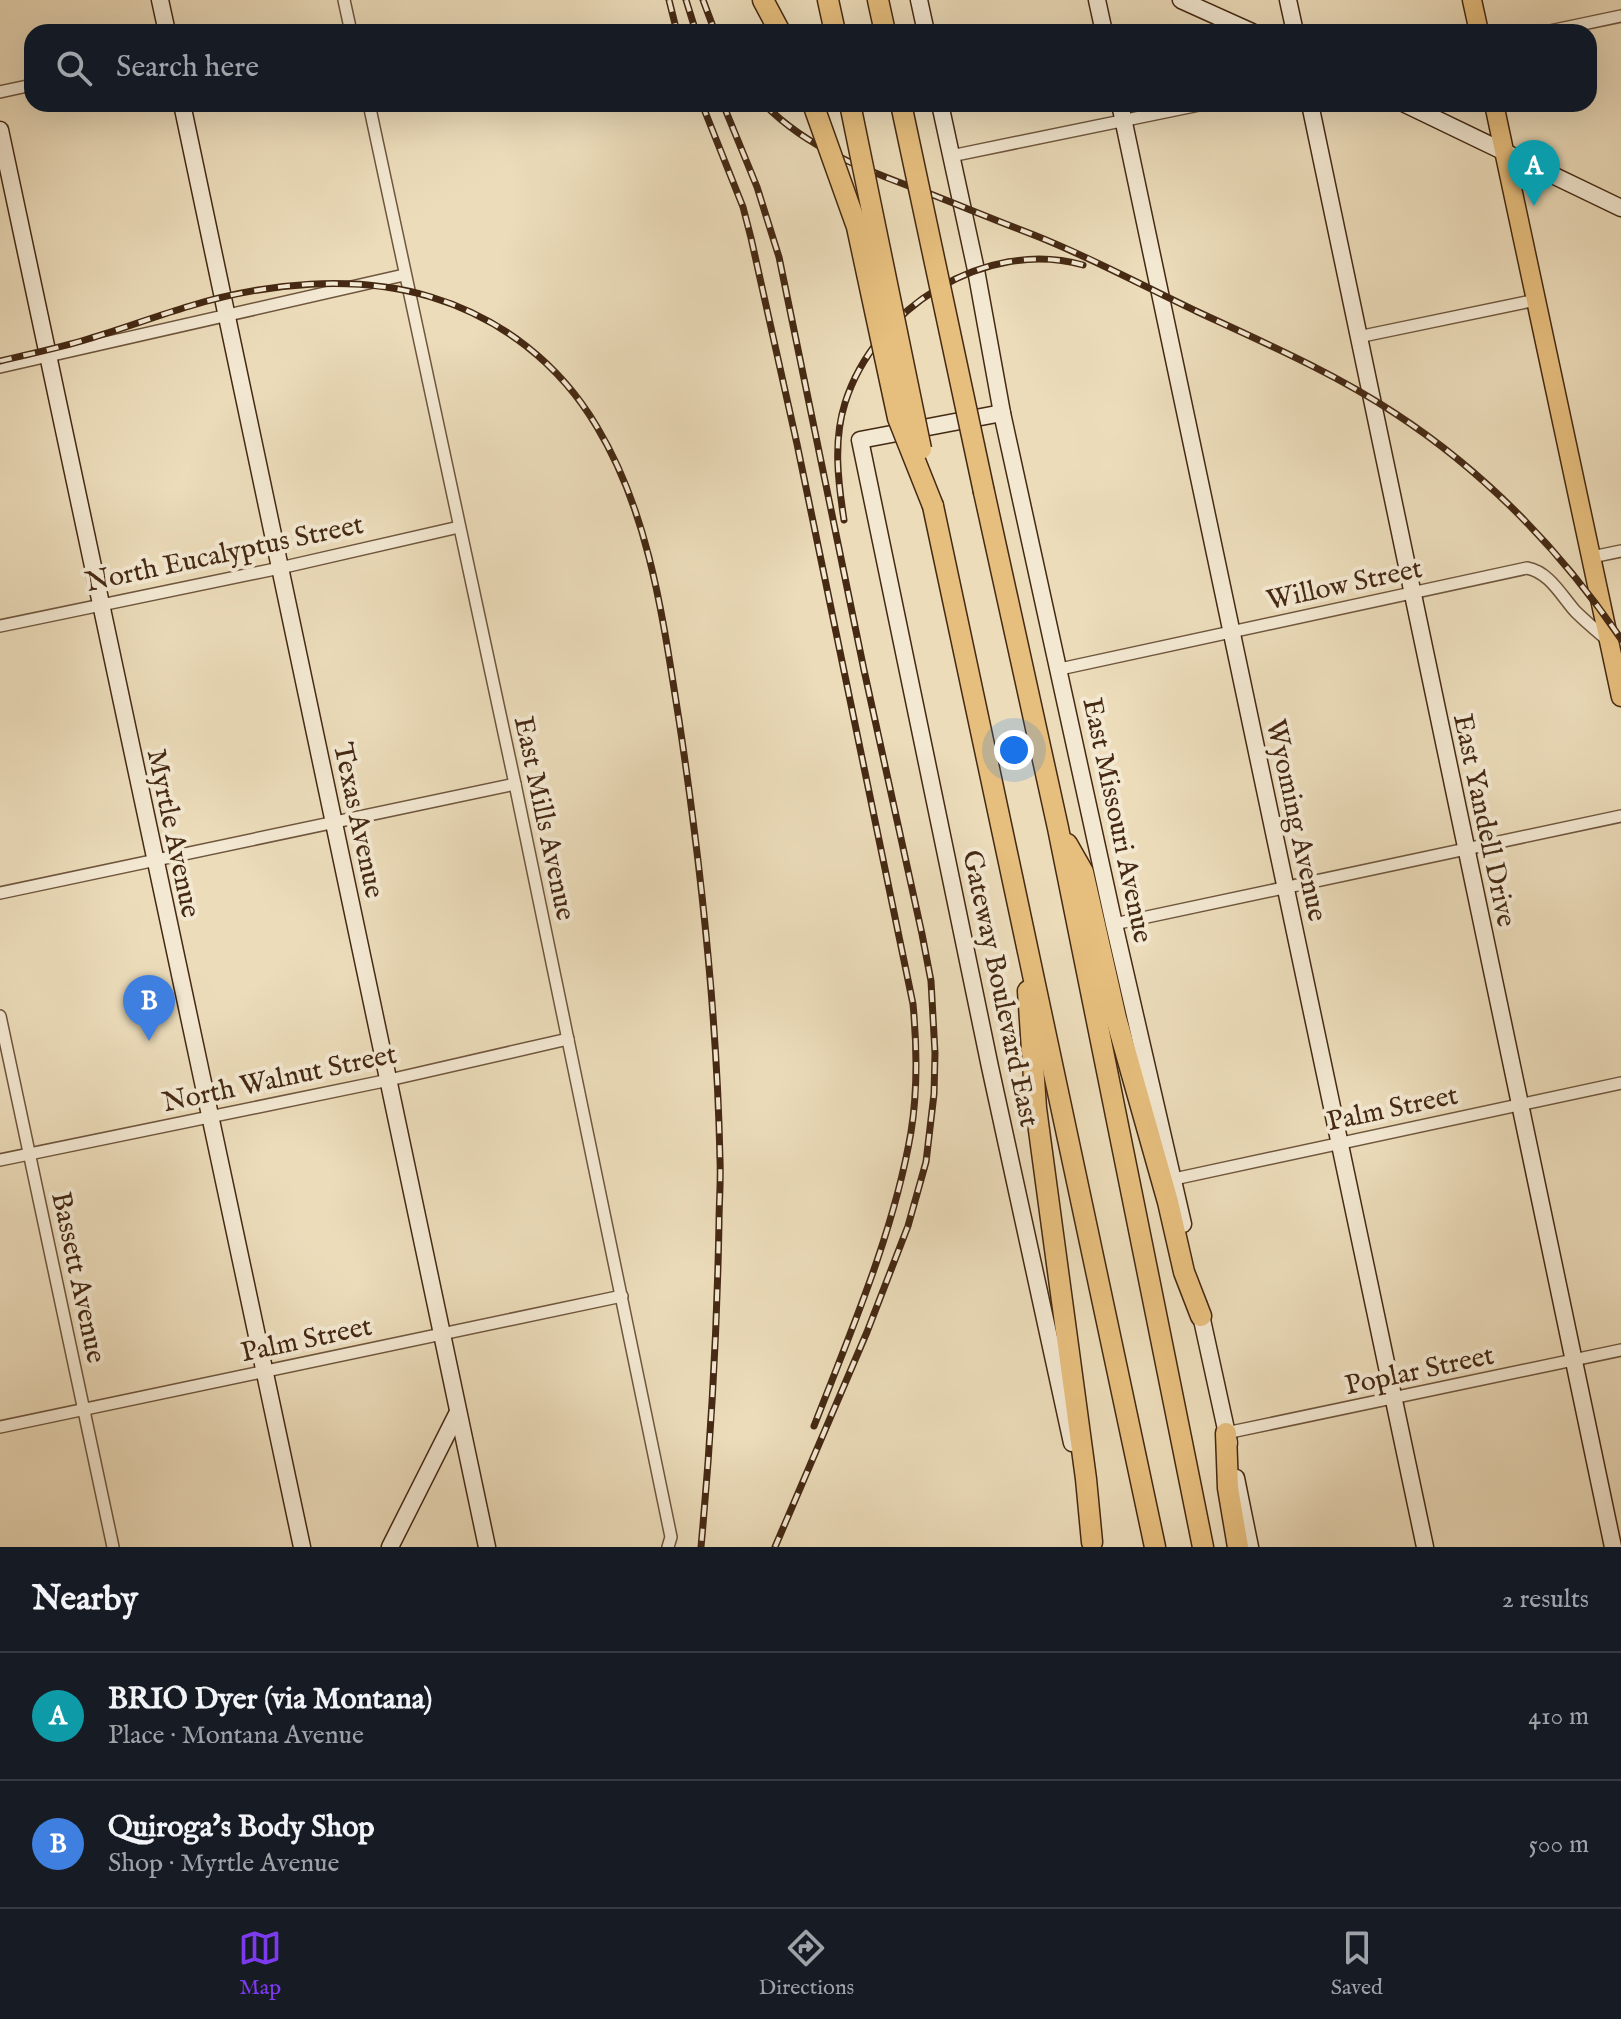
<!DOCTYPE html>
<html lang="en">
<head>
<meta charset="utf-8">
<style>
  :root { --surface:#171b24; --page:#20242c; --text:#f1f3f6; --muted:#9ea1a6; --line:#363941; --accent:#7c3aed }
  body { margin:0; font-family:"IM FELL English",serif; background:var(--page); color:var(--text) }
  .you { position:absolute; left:1014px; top:750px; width:28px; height:28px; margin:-20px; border:6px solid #fff; border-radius:50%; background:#1a73e8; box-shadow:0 0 0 12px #1a73e833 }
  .badge { display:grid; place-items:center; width:52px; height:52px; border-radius:50%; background:var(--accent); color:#fff; font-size:26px; font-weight:700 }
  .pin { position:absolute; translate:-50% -66px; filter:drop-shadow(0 2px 4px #0008) }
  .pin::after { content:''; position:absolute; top:42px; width:28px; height:24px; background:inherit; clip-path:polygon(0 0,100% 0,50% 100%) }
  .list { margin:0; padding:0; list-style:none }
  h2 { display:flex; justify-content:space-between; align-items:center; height:104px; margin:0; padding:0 32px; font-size:34px }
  h2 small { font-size:26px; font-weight:400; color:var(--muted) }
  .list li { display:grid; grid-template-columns:52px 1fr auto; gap:24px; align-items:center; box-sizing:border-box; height:128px; padding:0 32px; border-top:2px solid var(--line) }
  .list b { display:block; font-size:30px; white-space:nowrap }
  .list p { margin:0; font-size:26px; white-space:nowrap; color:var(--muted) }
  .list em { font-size:26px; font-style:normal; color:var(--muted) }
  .icon { flex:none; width:44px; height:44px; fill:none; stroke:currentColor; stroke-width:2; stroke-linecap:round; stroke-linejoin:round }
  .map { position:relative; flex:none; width:1621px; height:1547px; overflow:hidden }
  .search { position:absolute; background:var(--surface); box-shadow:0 8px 32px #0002; left:24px; right:24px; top:24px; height:88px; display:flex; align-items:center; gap:20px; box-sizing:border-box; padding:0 28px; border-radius:24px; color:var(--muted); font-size:30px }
  .sheet { height:360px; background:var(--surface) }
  nav { display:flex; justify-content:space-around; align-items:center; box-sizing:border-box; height:112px; border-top:2px solid var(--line); background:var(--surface); font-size:22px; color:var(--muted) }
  nav a { display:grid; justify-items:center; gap:4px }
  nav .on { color:var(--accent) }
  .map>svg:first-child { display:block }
</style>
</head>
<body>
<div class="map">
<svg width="1621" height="1547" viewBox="0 0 1621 1547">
  <rect width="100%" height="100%" fill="#ecdcba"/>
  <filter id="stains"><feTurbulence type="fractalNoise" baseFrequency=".0025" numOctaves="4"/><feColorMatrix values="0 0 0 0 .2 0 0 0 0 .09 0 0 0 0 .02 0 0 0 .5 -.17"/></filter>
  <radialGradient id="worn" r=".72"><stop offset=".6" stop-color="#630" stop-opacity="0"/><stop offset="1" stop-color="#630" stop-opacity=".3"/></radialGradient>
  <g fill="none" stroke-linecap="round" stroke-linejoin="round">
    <defs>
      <g id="street">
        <polyline points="344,0 351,32"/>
        <polyline points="1545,32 1621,16"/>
        <polyline points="0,92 32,85"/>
        <polyline points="369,104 515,784 671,1537 668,1547"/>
        <polyline points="951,156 1204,104"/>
        <polyline points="1358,337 1536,300"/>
        <polyline points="0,367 404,275"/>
        <polyline points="1592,557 1621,551"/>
        <polyline points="0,626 280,568 459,527"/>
        <path d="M1060,669L1527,568C1549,572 1561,595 1575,611C1586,622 1598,632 1610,642"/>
        <polyline points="0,893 515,784"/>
        <polyline points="1114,924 1621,816"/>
        <polyline points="0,1016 113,1547"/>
        <polyline points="0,1160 389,1080 568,1039"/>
        <polyline points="1174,1179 1621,1083"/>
        <polyline points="0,1427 622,1296"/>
        <polyline points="1226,1433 1621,1350"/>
      </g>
      <g id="secondary">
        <polyline points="160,0 167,32"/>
        <polyline points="919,0 926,32"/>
        <polyline points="1097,0 1104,32"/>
        <polyline points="1181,0 1252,32"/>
        <polyline points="1288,0 1295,32"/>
        <polyline points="182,104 487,1547"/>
        <polyline points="940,104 976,270 1002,413 1114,924 1183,1224"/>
        <polyline points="1120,104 1425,1547"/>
        <polyline points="1310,104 1613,1547"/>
        <polyline points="1405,104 1621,208"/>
        <polyline points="0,130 302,1547"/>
        <polyline points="1002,413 860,440 990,1067 1072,1443"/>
        <polyline points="1199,1306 1229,1443"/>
        <polyline points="1236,1478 1250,1547"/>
        <polyline points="390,1547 458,1412"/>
      </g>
      <g id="primary">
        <polyline points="1472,0 1479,32"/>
        <polyline points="1494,104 1621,697"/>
      </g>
      <g id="highway">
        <polyline points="763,0 780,32"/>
        <polyline points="828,0 835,32"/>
        <polyline points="878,0 885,32"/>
        <polyline points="984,492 1058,828 1203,1547"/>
        <polyline points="933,506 1155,1547"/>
        <polyline points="1067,844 1083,872 1116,1018 1168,1202 1184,1272 1201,1316"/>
        <polyline points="1028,991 1036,1108 1086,1479 1092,1542"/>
        <polyline points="1226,1433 1228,1488 1238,1547"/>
      </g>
    </defs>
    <!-- street casing -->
    <use href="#street" stroke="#6f563d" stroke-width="14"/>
    <!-- secondary casing -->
    <use href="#secondary" stroke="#452913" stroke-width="19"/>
    <!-- primary casing -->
    <use href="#primary" stroke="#452913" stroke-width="21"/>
    <!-- highway casing -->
    <use href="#highway" stroke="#452913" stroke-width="23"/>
    <!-- street -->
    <use href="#street" stroke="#f3e8d2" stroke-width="11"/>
    <!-- secondary -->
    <use href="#secondary" stroke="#f3e8d2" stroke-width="16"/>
    <!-- primary -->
    <use href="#primary" stroke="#e6be7d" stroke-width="18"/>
    <!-- highway -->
    <use href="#highway" stroke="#e6be7d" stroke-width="20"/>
    <defs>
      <g id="rail">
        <polyline points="669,0 677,32"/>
        <polyline points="686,0 696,32"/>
        <polyline points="703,0 715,32"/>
        <path d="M702,104L743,207L751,238L797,444L913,1004C917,1047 918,1089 911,1132C894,1232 851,1331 814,1426"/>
        <polyline points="723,104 757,187 779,257 864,670 922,934 931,981 935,1053 934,1094 926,1162 908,1226 867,1332 775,1547"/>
        <path d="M764,104C810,151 873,173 933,195C966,208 1000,222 1034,235C1090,257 1143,286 1198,312C1265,343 1334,373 1396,414C1486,473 1561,551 1621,639"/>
        <path d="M0,361C29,354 59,348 88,339C122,329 156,316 190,306C265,283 355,274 431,297C501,318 560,364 597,427C650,515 663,620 679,720C701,866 717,1013 720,1160C721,1181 719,1202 719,1223C717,1332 711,1439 701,1547"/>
        <path d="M844,520C838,481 833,441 845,403C875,308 985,238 1083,265"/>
      </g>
    </defs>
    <!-- rail casing -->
    <use href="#rail" stroke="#452913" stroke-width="7"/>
    <!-- rail -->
    <use href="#rail" stroke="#f3e8d2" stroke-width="4" stroke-dasharray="12" stroke-linecap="butt"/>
    <defs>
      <g id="highway-bridge">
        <polyline points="813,104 857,227 898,418 933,506"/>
        <polyline points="850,104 921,449"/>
        <polyline points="901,104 984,492"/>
      </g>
    </defs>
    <!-- highway-bridge casing -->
    <use href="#highway-bridge" stroke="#452913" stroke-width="23" stroke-linecap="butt"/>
    <!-- highway-bridge -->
    <use href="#highway-bridge" stroke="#e6be7d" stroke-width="20"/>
  </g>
  <g text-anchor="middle" stroke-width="8" stroke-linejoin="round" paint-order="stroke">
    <!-- street labels -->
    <g font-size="28" fill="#452913" stroke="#f3e8d2">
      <text transform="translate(224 552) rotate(-12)" y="10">North Eucalyptus Street</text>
      <text transform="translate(1344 583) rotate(-12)" y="10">Willow Street</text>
      <text transform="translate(546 818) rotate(78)" y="10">East Mills Avenue</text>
      <text transform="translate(360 820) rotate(78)" y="10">Texas Avenue</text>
      <text transform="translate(1119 820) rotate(78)" y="10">East Missouri Avenue</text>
      <text transform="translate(1298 820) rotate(78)" y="10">Wyoming Avenue</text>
      <text transform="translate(1486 820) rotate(78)" y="10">East Yandell Drive</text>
      <text transform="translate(175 833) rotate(78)" y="10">Myrtle Avenue</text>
      <text transform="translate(1002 988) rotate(78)" y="10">Gateway Boulevard East</text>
      <text transform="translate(279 1077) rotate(-12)" y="10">North Walnut Street</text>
      <text transform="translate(1392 1107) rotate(-12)" y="10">Palm Street</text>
      <text transform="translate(80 1277) rotate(78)" y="10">Bassett Avenue</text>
      <text transform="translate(306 1338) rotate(-12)" y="10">Palm Street</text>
      <text transform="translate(1419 1369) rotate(-12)" y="10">Poplar Street</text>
    </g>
  </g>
  <rect width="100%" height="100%" filter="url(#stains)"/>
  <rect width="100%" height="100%" fill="url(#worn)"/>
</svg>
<div class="you"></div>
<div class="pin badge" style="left:1534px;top:206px;background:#0f9aa8">A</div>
<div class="pin badge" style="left:149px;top:1041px;background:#3f7fe0">B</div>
<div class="search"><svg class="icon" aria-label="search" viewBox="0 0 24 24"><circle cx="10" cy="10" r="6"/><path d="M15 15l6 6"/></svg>Search here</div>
</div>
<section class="sheet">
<h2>Nearby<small>2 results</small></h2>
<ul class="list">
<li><span class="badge" style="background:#0f9aa8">A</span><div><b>BRIO Dyer (via Montana)</b><p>Place · Montana Avenue</p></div><em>410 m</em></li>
<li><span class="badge" style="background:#3f7fe0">B</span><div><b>Quiroga's Body Shop</b><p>Shop · Myrtle Avenue</p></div><em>500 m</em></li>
</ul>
</section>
<nav>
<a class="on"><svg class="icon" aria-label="map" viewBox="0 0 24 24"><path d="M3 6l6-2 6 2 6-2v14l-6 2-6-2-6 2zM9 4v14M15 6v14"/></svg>Map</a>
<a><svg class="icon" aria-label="directions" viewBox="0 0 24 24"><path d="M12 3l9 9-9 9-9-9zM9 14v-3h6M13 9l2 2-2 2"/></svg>Directions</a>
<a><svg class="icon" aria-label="saved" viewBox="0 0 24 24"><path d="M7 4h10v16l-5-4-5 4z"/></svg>Saved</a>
</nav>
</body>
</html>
